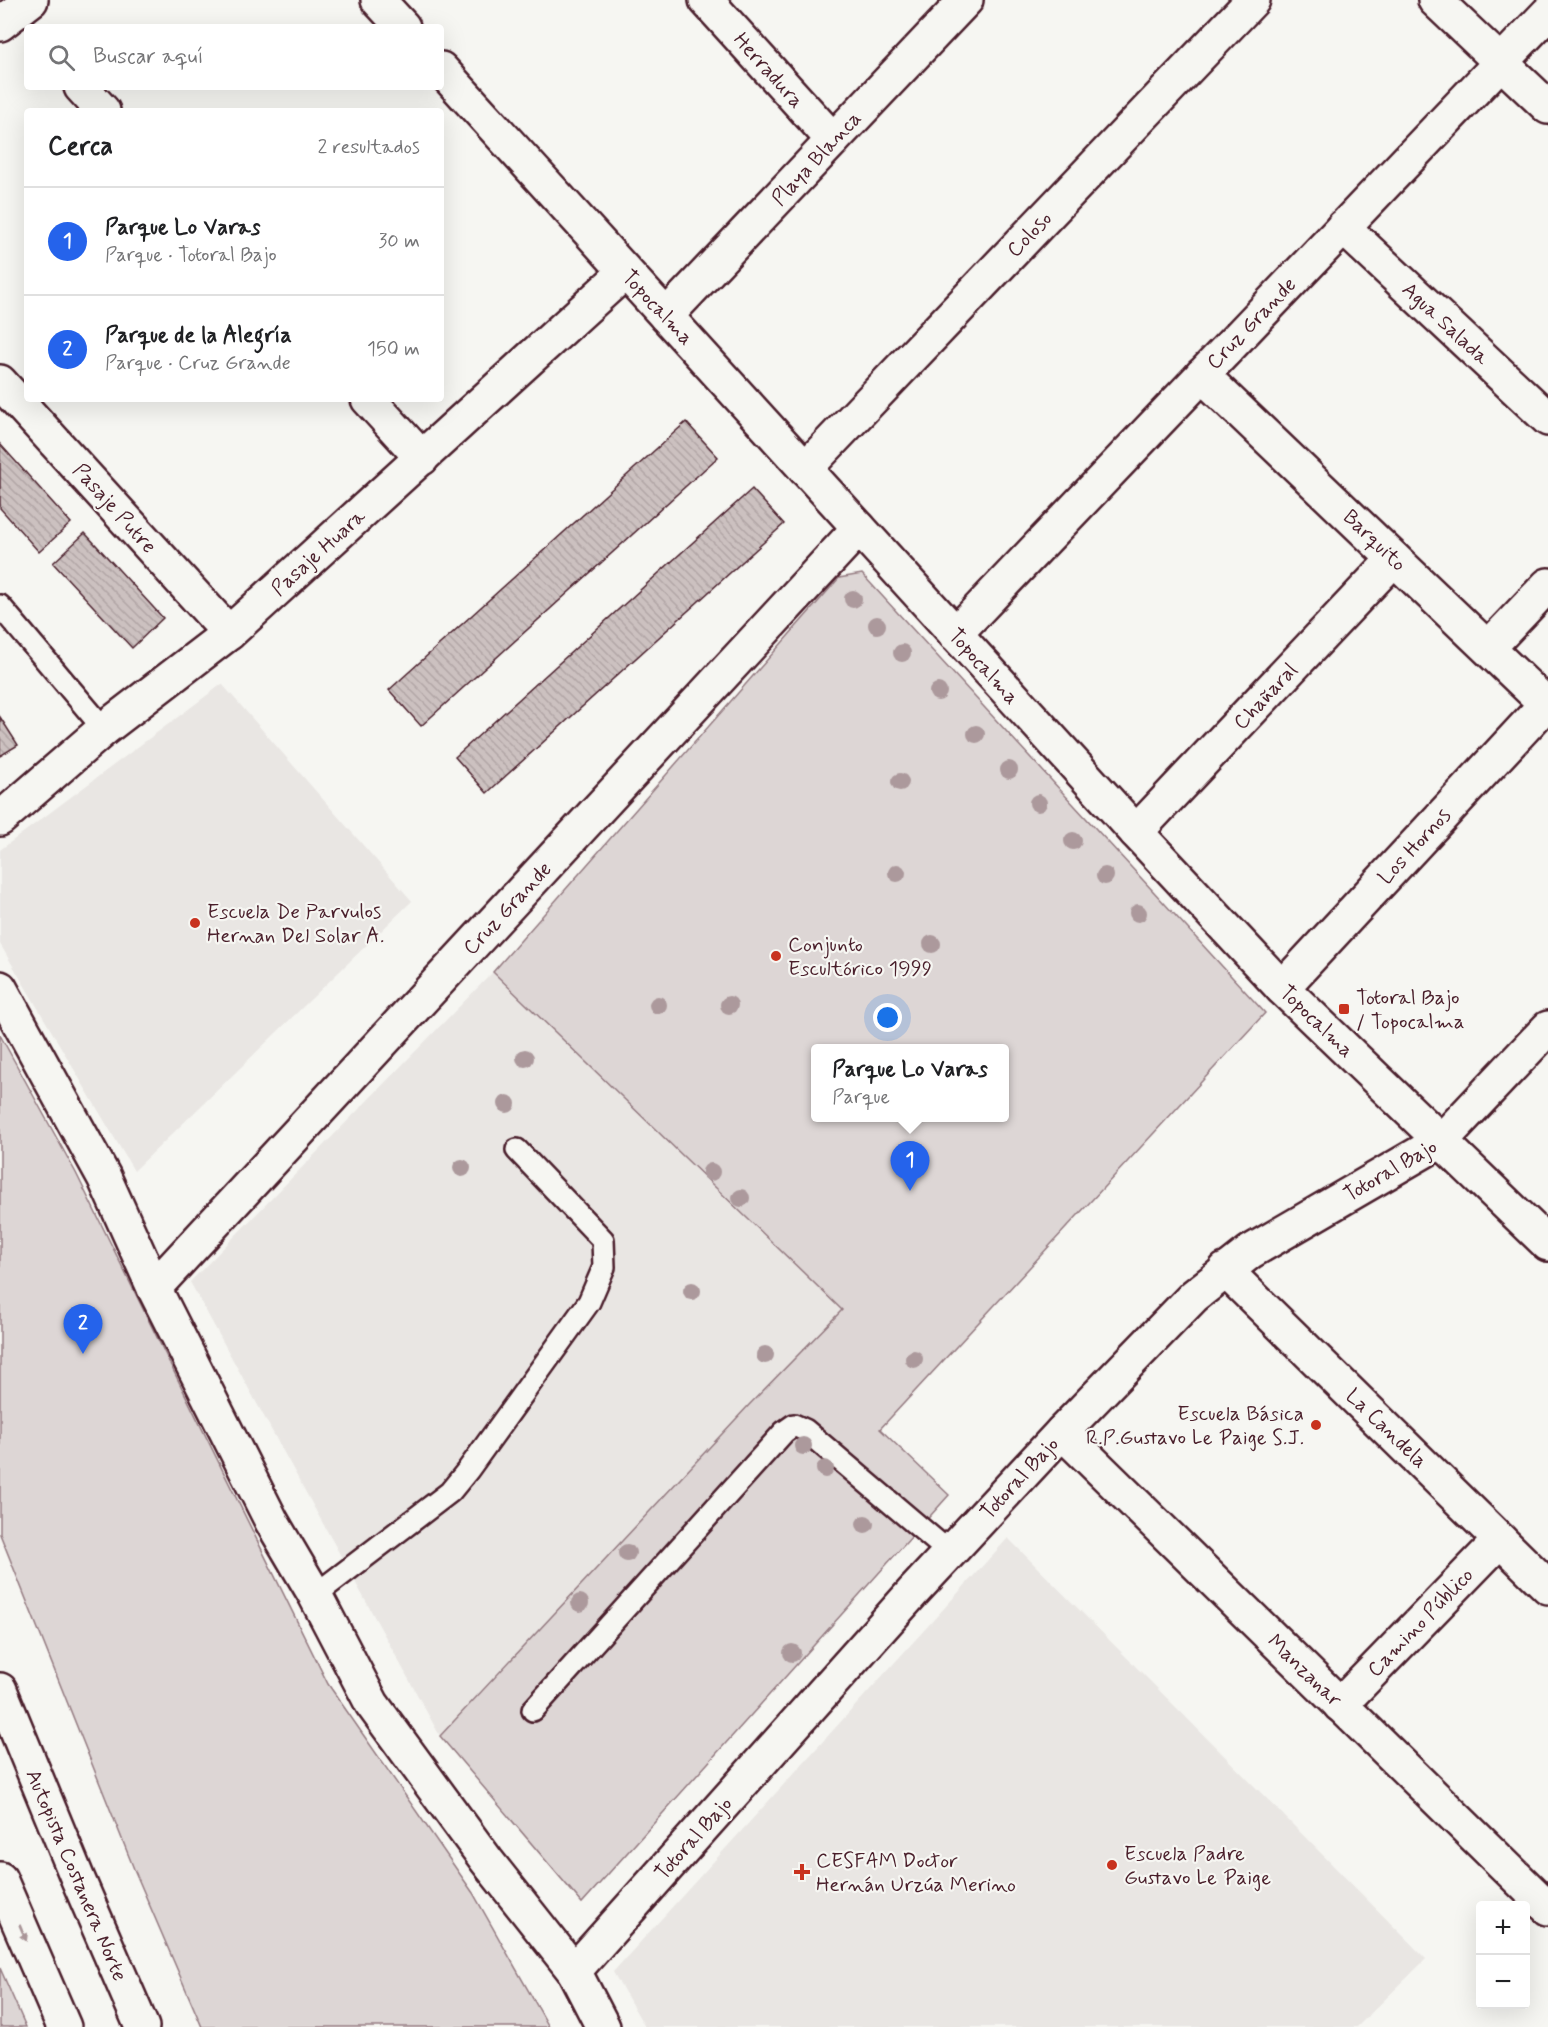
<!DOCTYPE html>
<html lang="es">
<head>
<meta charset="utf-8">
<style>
  :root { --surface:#fff; --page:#f2f2f2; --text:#202124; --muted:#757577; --line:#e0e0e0; --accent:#2563eb }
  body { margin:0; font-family:Mynerve,sans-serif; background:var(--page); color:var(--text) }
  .controls { position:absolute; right:18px; bottom:18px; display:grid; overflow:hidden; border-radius:6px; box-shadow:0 6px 24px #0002 }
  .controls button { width:54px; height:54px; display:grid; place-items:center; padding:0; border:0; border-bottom:2px solid var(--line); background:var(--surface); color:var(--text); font:30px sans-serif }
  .you { position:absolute; left:888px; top:1018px; width:21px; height:21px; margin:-15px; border:4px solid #fff; border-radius:50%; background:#1a73e8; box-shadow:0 0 0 9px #1a73e833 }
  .badge { display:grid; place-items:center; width:39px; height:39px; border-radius:50%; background:var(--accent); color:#fff; font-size:20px; font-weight:700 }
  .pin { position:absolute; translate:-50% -50px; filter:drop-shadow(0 2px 3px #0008) }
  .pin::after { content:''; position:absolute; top:32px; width:21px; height:18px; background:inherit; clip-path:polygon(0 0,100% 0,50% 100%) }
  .popup { position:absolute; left:811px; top:1044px; width:198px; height:78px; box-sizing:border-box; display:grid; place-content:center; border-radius:6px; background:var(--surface); filter:drop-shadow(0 2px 4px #0005); font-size:20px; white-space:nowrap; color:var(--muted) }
  .popup b { font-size:22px; color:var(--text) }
  .popup::after { content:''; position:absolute; left:50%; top:100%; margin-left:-12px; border:12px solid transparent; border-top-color:var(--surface) }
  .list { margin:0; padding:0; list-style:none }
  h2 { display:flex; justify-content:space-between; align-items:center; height:78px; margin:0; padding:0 24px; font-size:26px }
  h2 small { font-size:20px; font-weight:400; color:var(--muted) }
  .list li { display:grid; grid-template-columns:39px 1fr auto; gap:18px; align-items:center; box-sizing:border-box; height:108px; padding:0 24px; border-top:2px solid var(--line) }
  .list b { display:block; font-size:22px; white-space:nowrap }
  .list p { margin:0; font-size:20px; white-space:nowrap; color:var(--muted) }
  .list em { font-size:20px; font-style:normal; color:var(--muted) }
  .icon { flex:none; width:33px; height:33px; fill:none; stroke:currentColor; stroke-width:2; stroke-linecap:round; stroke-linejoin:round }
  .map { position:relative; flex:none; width:1548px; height:2027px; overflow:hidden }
  .search { position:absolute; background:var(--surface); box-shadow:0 6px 24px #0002; left:24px; top:24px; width:420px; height:66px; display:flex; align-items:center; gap:15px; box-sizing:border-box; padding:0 21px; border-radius:6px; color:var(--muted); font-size:22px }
  .panel { position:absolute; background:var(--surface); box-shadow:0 6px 24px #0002; left:24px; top:108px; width:420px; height:294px; border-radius:6px }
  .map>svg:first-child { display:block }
</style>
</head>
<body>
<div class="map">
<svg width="1548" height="2027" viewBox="0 0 1548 2027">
  <defs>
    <pattern id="building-back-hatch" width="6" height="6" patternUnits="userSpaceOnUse" patternTransform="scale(1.5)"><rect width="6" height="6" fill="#ccc1c0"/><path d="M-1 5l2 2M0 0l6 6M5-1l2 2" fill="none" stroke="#b1a5a5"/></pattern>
  </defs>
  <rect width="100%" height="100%" fill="#f6f6f2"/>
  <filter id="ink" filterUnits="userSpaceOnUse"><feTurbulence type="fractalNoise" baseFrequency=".0167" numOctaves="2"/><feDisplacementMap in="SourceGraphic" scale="12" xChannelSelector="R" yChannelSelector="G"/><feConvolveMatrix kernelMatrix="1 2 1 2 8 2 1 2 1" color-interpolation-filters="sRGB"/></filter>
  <g filter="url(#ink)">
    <!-- built -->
    <g fill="#e9e6e3">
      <polygon points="222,684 412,901 134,1171 0,944 0,850"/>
      <polygon points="493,972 842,1310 440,1736 190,1282"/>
      <polygon points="1008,1538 1426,1959 1357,2027 645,2027 613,1972"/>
    </g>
    <!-- green -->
    <g fill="#ddd6d5" stroke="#947a80" stroke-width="1.5" fill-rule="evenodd">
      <path d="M862,574L1265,1013L880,1429L949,1495L582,1903L440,1736L749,1405L842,1310L493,972L839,578ZM816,1048H1004V1118H816Z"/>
      <polygon points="0,1035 76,1173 328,1684 473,1893 549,2027 202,2027 134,1869 0,1534"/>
      <polygon points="0,1968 26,2027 0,2027"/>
    </g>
    <!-- building -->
    <g fill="url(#building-back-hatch)" stroke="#4a1f2b" stroke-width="1.5">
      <polygon points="686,422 718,457 421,726 389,690"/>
      <polygon points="0,444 71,523 39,552 0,508"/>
      <polygon points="752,489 784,524 487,793 455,757"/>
      <polygon points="85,533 163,618 132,648 53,563"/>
      <polygon points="0,717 18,745 0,756"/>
    </g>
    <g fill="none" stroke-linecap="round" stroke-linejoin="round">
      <defs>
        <g id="service">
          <polyline points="0,606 104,729"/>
          <polyline points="315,1595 450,1492 468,1470 589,1302 604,1267 603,1240 517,1150"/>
          <polyline points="533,1710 784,1432 794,1425 805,1430 950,1553"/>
        </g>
        <g id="minor">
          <polyline points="706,0 833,140"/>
          <polyline points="1435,0 1548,107"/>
          <polyline points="81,87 103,111"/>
          <polyline points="1343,227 1548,419"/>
          <polyline points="666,316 966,0"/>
          <polyline points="1202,375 1548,706"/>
          <polyline points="0,382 229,633"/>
          <polyline points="368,399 422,458"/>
          <polyline points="805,469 1253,0"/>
          <polyline points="955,634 1548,13"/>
          <polyline points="1488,648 1548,585"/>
          <polyline points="0,819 104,729 229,633 625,272"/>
          <polyline points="1136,832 1394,559"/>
          <polyline points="1282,988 1546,704"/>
          <polyline points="1225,1270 1548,1587"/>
          <polyline points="154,1288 859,528"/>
          <polyline points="1062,1432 1548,1908"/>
          <polyline points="1340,1705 1500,1540"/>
          <polyline points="574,1971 913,1592 1062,1432 1194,1296 1250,1252 1441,1141 1548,1028"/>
        </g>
        <g id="tertiary">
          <polyline points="378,0 403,27"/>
          <polyline points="0,24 31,0"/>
          <polyline points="441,69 1136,832 1282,988 1548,1244"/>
          <polyline points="0,988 104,1177 154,1288 272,1522 315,1595 372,1704 487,1861 574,1971 603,2027"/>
        </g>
        <g id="motorway">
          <polyline points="0,1690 77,1877 142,2027"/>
          <polyline points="0,1879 64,2027"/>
        </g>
      </defs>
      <!-- service casing -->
      <use href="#service" stroke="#4a1f2b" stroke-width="26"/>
      <!-- minor casing -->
      <use href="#minor" stroke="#4a1f2b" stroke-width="38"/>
      <!-- tertiary casing -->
      <use href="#tertiary" stroke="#4a1f2b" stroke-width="38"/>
      <!-- motorway casing -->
      <use href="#motorway" stroke="#4a1f2b" stroke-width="38"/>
      <!-- service -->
      <use href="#service" stroke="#f6f6f2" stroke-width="21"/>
      <!-- minor -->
      <use href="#minor" stroke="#f6f6f2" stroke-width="33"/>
      <!-- tertiary -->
      <use href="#tertiary" stroke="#f6f6f2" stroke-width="33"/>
      <!-- motorway -->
      <use href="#motorway" stroke="#f6f6f2" stroke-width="33"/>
    </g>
    <!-- trees -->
    <g fill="#ac999c">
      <circle cx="853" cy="599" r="9"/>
      <circle cx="877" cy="625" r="9"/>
      <circle cx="902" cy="653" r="9"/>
      <circle cx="938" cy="692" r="9"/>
      <circle cx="976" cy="734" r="9"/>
      <circle cx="1009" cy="770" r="9"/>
      <circle cx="900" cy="782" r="9"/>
      <circle cx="1038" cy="803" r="9"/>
      <circle cx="1073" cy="841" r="9"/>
      <circle cx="897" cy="873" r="9"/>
      <circle cx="1105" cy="876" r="9"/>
      <circle cx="1138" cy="913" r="9"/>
      <circle cx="932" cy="944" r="9"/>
      <circle cx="658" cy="1005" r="9"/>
      <circle cx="729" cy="1005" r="9"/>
      <circle cx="525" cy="1058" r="9"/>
      <circle cx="507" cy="1104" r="9"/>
      <circle cx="462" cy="1168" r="9"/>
      <circle cx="711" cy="1172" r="9"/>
      <circle cx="741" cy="1198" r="9"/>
      <circle cx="692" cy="1291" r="9"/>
      <circle cx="765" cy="1355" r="9"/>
      <circle cx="914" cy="1359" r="9"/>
      <circle cx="803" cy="1446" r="9"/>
      <circle cx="825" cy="1469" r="9"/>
      <circle cx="865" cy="1524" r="9"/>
      <circle cx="627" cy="1553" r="9"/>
      <circle cx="580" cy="1603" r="9"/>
      <circle cx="792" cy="1653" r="9"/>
    </g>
    <!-- one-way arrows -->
    <defs><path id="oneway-solid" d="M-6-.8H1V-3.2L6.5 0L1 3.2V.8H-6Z" transform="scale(1.5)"/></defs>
    <use fill="#a99598" href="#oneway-solid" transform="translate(23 1933) rotate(67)"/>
  </g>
  <!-- markers -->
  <g fill="#c8321e" stroke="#f6f6f2" stroke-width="2">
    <circle cx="195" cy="923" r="6"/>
    <circle cx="776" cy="956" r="6"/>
    <rect x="1338" y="1003" width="12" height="12" rx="3"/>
    <circle cx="1316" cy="1425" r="6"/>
    <circle cx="1112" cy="1865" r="6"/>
    <path d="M799 1863h6v6h6v6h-6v6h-6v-6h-6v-6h6z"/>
  </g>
  <g text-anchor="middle" stroke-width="4.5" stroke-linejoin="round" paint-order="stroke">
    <!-- street labels -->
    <g font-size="21" fill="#4a1f2b" stroke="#f6f6f2">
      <text transform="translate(769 70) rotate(48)" y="7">Herradura</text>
      <text transform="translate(816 158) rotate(-47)" y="7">Playa Blanca</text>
      <text transform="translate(1029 234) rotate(-46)" y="7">Coloso</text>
      <text transform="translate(658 307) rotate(47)" y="7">Topocalma</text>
      <text transform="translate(1251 323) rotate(-46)" y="7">Cruz Grande</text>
      <text transform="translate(1446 323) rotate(43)" y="7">Agua Salada</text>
      <text transform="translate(115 508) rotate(48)" y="7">Pasaje Putre</text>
      <text transform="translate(1375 540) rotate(44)" y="7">Barquito</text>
      <text transform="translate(318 552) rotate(-42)" y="7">Pasaje Huara</text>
      <text transform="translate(984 666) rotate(48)" y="7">Topocalma</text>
      <text transform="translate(1265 696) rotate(-47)" y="7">Chañaral</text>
      <text transform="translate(1414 846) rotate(-47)" y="7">Los Hornos</text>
      <text transform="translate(507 908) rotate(-47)" y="7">Cruz Grande</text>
      <text transform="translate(1317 1021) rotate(44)" y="7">Topocalma</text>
      <text transform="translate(1390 1170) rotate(-30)" y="7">Totoral Bajo</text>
      <text transform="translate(1387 1428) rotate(44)" y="7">La Candela</text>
      <text transform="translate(1019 1478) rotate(-47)" y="7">Totoral Bajo</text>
      <text transform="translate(1420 1622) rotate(-46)" y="7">Camino Público</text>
      <text transform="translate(1305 1670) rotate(44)" y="7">Manzanar</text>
      <text transform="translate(693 1838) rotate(-48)" y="7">Totoral Bajo</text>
      <text transform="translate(77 1875) rotate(67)" y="7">Autopista Costanera Norte</text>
    </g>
    <!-- poi labels -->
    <g font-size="21" fill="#4a1f2b" stroke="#f6f6f2" text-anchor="start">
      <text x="207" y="918">Escuela De Parvulos<tspan x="207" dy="24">Hernan Del Solar A.</tspan></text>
      <text x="788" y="951">Conjunto<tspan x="788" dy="24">Escultórico 1999</tspan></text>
      <text x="1356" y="1004">Totoral Bajo<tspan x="1356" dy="24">/ Topocalma</tspan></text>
      <text x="1304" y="1420" text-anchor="end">Escuela Básica<tspan x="1304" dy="24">R.P.Gustavo Le Paige S.J.</tspan></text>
      <text x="1124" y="1860">Escuela Padre<tspan x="1124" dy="24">Gustavo Le Paige</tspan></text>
      <text x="816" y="1867">CESFAM Doctor<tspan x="816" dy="24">Hernán Urzúa Merino</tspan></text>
    </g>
  </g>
</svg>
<div class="controls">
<button>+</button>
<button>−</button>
</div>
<div class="you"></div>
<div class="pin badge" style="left:910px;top:1191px">1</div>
<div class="popup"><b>Parque Lo Varas</b>Parque</div>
<div class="pin badge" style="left:83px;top:1354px">2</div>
<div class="search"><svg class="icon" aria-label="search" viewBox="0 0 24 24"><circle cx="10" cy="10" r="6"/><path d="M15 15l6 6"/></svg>Buscar aquí</div>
<section class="panel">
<h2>Cerca<small>2 resultados</small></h2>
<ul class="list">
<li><span class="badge">1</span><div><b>Parque Lo Varas</b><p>Parque · Totoral Bajo</p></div><em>30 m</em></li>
<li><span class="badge">2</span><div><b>Parque de la Alegría</b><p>Parque · Cruz Grande</p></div><em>150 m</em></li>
</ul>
</section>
</div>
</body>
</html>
